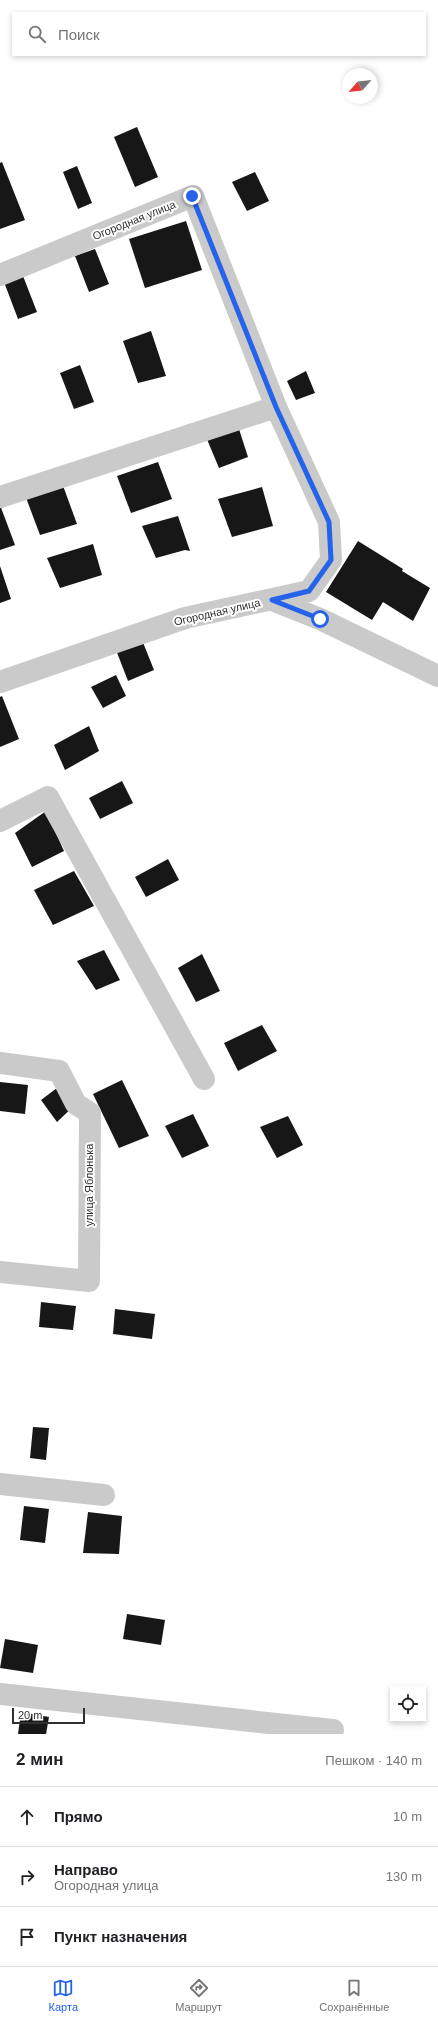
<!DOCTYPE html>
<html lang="ru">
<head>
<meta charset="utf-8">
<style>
  :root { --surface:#fff; --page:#f2f2f2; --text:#202124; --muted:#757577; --line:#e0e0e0; --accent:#2563eb }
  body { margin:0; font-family:Helvetica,sans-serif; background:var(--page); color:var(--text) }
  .controls { position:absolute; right:12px; bottom:12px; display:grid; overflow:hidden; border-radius:0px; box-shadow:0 2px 6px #0003 }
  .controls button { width:36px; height:36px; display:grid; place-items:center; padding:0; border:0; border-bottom:1px solid var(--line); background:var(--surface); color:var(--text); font:20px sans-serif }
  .compass { position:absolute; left:342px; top:68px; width:36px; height:36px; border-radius:50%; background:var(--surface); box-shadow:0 2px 6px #0003; rotate:243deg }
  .scale { position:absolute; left:12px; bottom:10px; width:73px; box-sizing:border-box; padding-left:4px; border:2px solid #303030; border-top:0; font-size:11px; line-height:14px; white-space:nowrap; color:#303030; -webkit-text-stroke:3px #fff; paint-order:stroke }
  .stop { position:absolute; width:12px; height:12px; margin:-9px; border:3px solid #2563eb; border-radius:50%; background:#fff }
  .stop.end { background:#2563eb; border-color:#fff; box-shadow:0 1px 4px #0008 }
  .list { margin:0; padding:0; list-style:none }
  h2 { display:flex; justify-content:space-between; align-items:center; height:52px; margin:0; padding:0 16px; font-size:17px }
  h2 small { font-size:13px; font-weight:400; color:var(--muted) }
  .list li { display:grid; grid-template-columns:26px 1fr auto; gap:12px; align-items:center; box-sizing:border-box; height:60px; padding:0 16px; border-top:1px solid var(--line) }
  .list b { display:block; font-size:15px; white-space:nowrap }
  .list p { margin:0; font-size:13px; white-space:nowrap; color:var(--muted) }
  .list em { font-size:13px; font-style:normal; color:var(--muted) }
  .icon { flex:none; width:22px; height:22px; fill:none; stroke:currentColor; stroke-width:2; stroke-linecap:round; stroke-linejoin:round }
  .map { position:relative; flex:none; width:438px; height:1734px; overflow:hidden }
  .search { position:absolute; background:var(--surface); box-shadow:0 2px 6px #0003; left:12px; right:12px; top:12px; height:44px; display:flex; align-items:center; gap:10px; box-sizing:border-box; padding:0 14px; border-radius:0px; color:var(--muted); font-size:15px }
  .sheet { height:232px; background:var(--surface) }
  nav { display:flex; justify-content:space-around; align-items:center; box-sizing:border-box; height:56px; border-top:1px solid var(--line); background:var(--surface); font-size:11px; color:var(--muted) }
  nav a { display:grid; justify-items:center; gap:2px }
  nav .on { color:var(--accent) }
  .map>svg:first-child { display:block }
</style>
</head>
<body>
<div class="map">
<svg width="438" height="1734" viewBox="0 0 438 1734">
  <rect width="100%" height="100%" fill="#fff"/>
  <!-- building -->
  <g fill="#171717">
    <polygon points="137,127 158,177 135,187 114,137"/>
    <polygon points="2,162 25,220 0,229 0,163"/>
    <polygon points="77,166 92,203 78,209 63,172"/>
    <polygon points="255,172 269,201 247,211 232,182"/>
    <polygon points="186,221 202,270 145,288 129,239"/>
    <polygon points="95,249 109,284 89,292 75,256"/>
    <polygon points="23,276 37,312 18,319 4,282"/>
    <polygon points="151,331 166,376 138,383 123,341"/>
    <polygon points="80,365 94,402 74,409 60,373"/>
    <polygon points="306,371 315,393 296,400 287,381"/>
    <polygon points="238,426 248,457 219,468 206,437"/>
    <polygon points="158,462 172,499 131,513 117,476"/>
    <polygon points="62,483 77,524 40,535 25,495"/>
    <polygon points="262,487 273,526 232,537 218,499"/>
    <polygon points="0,505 15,545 0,550"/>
    <polygon points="178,516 190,551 185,550 156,558 142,526"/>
    <polygon points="358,541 403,569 402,571 430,588 413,621 383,602 372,620 326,592"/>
    <polygon points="93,544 102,575 60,588 47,558"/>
    <polygon points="0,566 11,599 0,603"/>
    <polygon points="142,640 154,670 128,681 116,650"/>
    <polygon points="116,675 126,696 103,708 91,687"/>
    <polygon points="2,696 19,739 0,747 0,697"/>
    <polygon points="89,726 99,751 65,770 54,745"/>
    <polygon points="122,781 133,803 100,819 89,798"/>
    <polygon points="46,811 64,851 32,867 15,833"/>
    <polygon points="168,859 179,880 146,897 135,877"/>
    <polygon points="74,871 94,906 53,925 34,890"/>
    <polygon points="104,950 120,980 96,990 77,961"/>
    <polygon points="202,954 220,991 196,1002 178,968"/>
    <polygon points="262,1025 277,1051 238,1071 224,1043"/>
    <polygon points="122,1080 149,1136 119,1148 93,1094"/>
    <polygon points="0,1082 28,1085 25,1114 0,1111"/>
    <polygon points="61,1085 76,1104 57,1122 41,1100"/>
    <polygon points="193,1114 209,1146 182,1158 165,1126"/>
    <polygon points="288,1116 303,1145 277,1158 260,1127"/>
    <polygon points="41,1302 76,1306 73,1330 39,1327"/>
    <polygon points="115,1309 155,1314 152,1339 113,1334"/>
    <polygon points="33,1427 49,1428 46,1460 30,1458"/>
    <polygon points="24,1506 49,1509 45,1543 20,1540"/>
    <polygon points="88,1512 122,1516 119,1554 83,1553"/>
    <polygon points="127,1614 165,1620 161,1645 123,1639"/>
    <polygon points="5,1639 38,1645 33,1673 0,1668"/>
    <polygon points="21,1712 49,1717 46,1734 18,1734"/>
  </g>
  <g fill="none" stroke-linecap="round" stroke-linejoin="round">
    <!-- minor -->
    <g stroke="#cacaca" stroke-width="22">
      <polyline points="0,275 193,196 276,407 329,522 331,560 309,591 185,618 0,682"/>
      <polyline points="0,497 276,407"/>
      <polyline points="272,600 320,619 438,676"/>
      <polyline points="0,821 48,797 204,1079"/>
      <polyline points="0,1063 59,1071 76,1104 90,1113 89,1281 0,1272"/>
      <polyline points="0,1484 104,1495"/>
      <polyline points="0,1694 333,1730"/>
    </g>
  </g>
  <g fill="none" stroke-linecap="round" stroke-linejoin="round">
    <!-- route -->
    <polyline stroke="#2563eb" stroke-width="5" points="192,196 276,407 329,522 331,560 309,591 272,600 320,619"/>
  </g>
  <g text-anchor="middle" stroke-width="4" stroke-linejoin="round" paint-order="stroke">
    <!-- street labels -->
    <g font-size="11" fill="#303030" stroke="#fff">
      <text transform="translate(134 220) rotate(-22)" y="4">Огородная улица</text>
      <text transform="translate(217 612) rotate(-13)" y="4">Огородная улица</text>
      <text transform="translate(89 1185) rotate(-90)" y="4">улица Яблонька</text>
    </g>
  </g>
</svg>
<div class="controls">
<button><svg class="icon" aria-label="locate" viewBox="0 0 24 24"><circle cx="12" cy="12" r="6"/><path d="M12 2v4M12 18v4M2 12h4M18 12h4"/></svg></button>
</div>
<svg class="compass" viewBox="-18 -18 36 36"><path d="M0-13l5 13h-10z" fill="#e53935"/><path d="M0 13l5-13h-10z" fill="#757577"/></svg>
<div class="scale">20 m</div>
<div class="stop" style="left:320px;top:619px"></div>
<div class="stop end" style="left:192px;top:196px"></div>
<div class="search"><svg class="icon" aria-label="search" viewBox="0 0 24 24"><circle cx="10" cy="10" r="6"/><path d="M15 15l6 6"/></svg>Поиск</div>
</div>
<section class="sheet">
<h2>2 мин<small>Пешком · 140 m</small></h2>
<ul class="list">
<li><svg class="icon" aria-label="ahead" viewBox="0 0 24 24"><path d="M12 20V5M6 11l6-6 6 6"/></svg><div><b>Прямо</b></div><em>10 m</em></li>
<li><svg class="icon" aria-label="right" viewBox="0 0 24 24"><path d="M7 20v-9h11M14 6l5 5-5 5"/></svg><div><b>Направо</b><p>Огородная улица</p></div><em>130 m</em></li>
<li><svg class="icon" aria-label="arrive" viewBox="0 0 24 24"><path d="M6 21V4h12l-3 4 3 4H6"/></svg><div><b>Пункт назначения</b></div></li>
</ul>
</section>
<nav>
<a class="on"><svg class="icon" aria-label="map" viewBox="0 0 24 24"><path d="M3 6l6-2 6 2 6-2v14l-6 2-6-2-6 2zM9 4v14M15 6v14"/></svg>Карта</a>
<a><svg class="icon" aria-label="directions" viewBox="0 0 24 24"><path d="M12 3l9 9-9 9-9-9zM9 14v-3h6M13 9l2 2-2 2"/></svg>Маршрут</a>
<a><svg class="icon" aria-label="saved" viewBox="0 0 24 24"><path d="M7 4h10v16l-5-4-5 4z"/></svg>Сохранённые</a>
</nav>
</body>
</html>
